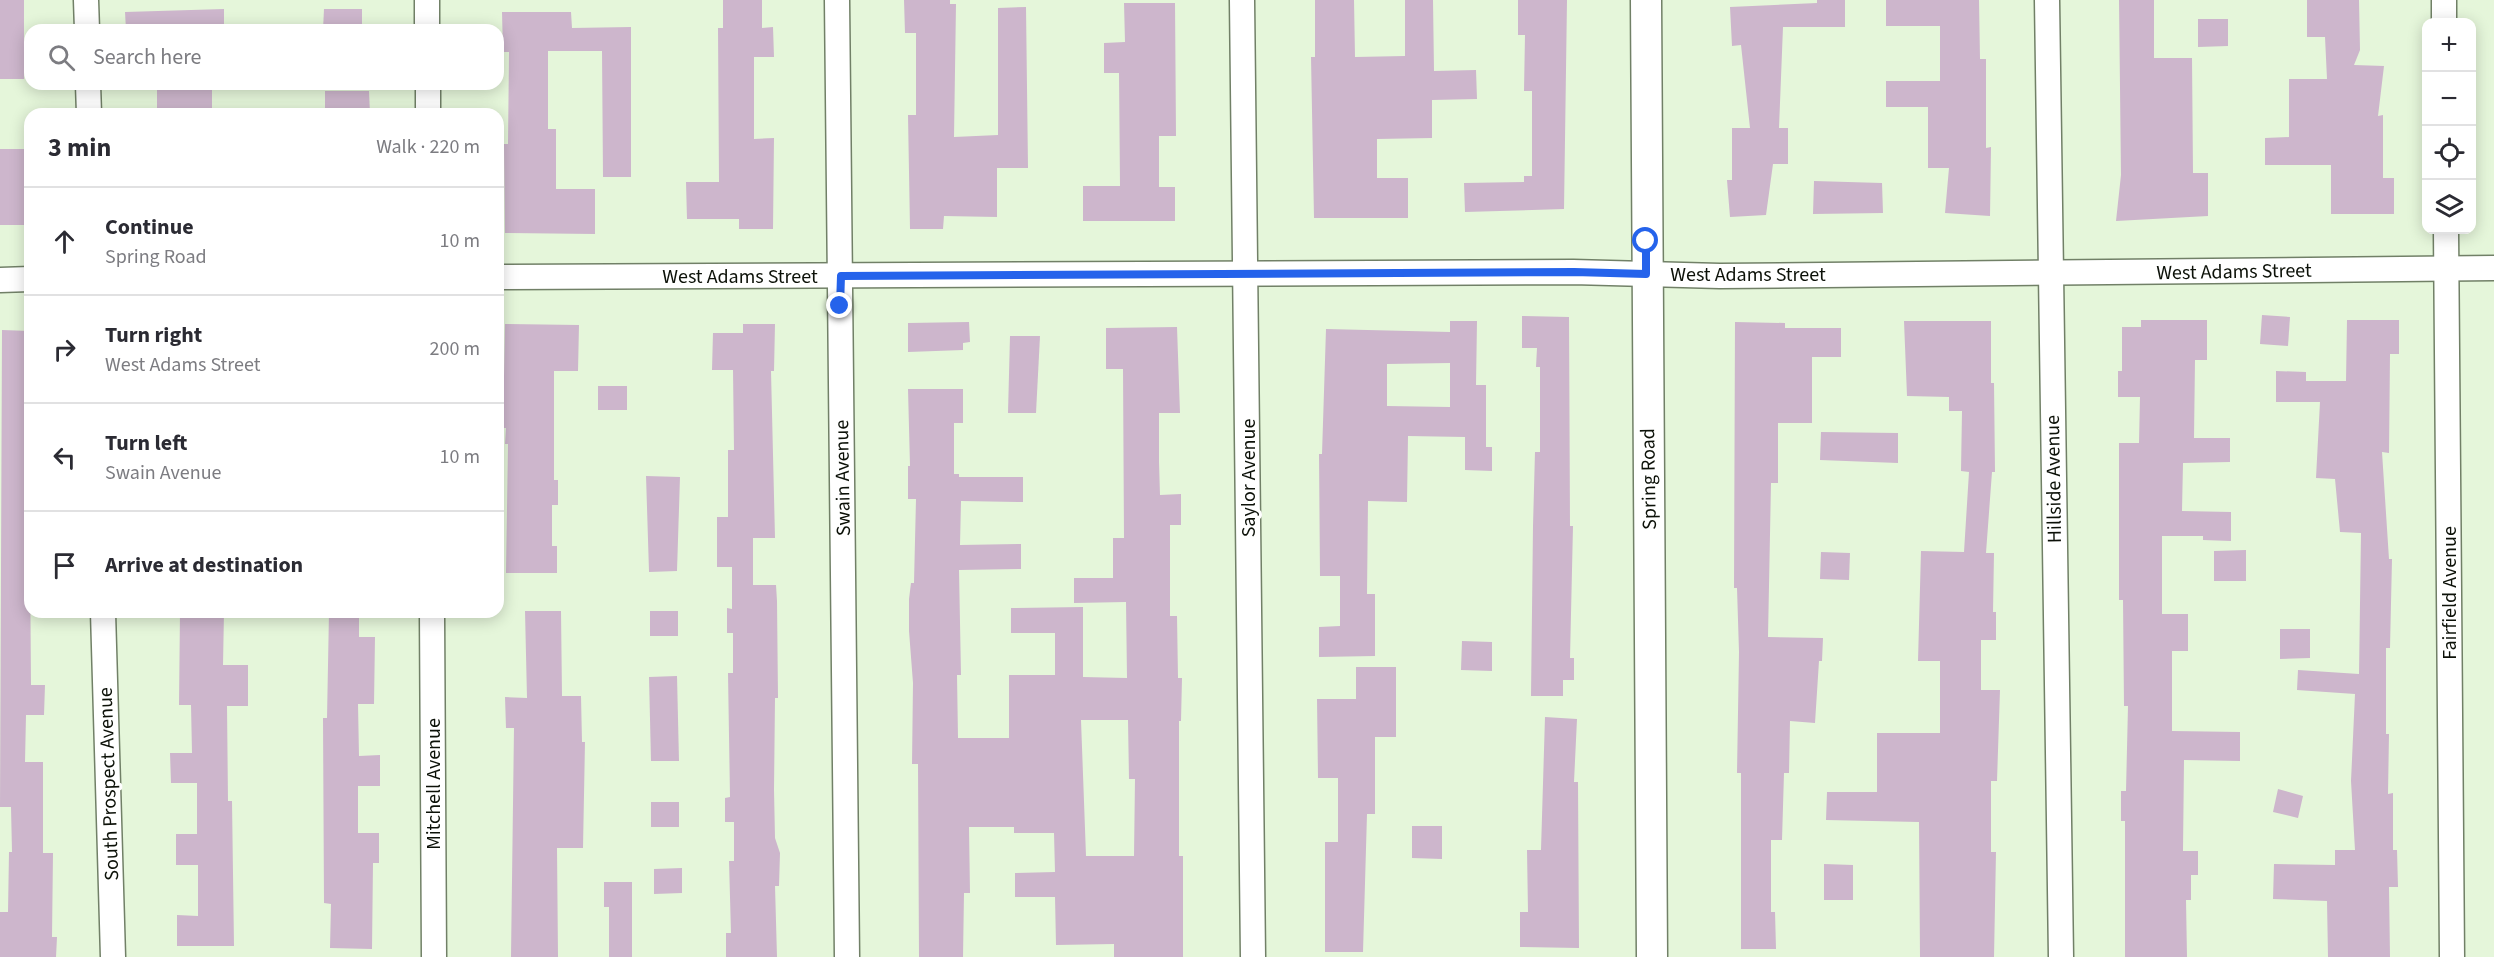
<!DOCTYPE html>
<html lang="en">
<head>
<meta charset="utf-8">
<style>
  :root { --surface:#fff; --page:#f7f7f7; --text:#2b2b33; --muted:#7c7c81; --line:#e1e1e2 }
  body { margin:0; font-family:"Source Sans 3",sans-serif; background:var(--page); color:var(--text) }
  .controls { position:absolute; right:18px; top:18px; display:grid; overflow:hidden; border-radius:12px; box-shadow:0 3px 15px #0003 }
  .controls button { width:54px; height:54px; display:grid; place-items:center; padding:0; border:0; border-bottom:2px solid var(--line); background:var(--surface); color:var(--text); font:30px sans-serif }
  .stop { position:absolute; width:18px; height:18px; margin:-14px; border:4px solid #2563eb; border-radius:50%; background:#fff }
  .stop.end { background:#2563eb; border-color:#fff; box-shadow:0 2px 6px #0008 }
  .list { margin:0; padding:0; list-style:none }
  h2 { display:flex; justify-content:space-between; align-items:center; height:78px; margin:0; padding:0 24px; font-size:26px }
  h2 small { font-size:20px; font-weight:400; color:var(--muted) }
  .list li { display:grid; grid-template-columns:39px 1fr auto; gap:18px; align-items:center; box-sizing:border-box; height:108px; padding:0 24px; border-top:2px solid var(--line) }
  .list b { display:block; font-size:22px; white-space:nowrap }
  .list p { margin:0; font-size:20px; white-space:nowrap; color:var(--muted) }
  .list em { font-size:20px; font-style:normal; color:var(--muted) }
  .icon { flex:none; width:33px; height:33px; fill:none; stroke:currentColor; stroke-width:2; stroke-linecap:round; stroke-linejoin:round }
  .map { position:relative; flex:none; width:2494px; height:957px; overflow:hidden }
  .search { position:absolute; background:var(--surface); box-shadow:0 3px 15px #0003; left:24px; top:24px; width:480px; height:66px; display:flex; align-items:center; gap:15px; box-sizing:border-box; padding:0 21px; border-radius:18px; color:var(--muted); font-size:22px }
  .panel { position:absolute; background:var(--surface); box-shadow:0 3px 15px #0003; left:24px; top:108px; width:480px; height:510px; border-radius:18px }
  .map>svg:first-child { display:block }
</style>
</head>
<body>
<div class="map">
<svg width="2494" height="957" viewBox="0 0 2494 957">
  <rect width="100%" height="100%" fill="#e5f6da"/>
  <!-- building -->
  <g fill="#cdb6cc" fill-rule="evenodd">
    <rect x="0" y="0" width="24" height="79"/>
    <polygon points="723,0 762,0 762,28 773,27 774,57 754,57 754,139 774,138 773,229 739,229 739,219 687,219 686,182 719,182 718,28 723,28"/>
    <polygon points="904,0 950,0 950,4 956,4 954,137 998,135 998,8 1026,7 1028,168 997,168 997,217 944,216 943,229 910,229 908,115 916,115 916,33 905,33"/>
    <polygon points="1315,0 1354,0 1355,57 1405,56 1405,0 1433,0 1434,71 1476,70 1477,99 1432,100 1432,138 1377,139 1377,178 1408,178 1408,218 1314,218 1311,57 1315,57"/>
    <polygon points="1518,0 1567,0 1564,209 1465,212 1464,183 1524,182 1524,176 1532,176 1532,91 1524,91 1525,35 1518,35"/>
    <polygon points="1817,0 1845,0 1845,27 1783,27 1779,128 1788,128 1788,164 1773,164 1766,215 1730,217 1727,180 1732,180 1732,128 1750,128 1741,45 1732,46 1730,7 1817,3"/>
    <polygon points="1886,0 1979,0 1980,59 1986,59 1986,148 1991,147 1990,216 1945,213 1949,168 1928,168 1928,107 1886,107 1886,81 1940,81 1940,26 1886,26"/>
    <polygon points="2119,0 2154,0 2154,58 2192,58 2193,173 2208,173 2208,216 2116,221 2121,175"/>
    <polygon points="2307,0 2359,0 2360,50 2354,65 2384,66 2378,116 2383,115 2383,178 2394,178 2394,214 2331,214 2331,165 2265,165 2265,138 2289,137 2289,79 2327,79 2325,37 2307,37"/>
    <polygon points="1124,3 1175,3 1176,136 1159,136 1159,187 1175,187 1175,221 1083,221 1083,186 1120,186 1119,73 1104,73 1104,43 1125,42"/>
    <polygon points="224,9 224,30 126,30 125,12"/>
    <polygon points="324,9 362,9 362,30 323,30"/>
    <polygon points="502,12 571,12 572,28 631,27 631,177 603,177 602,51 548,51 548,129 556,129 556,189 595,189 595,234 505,233 504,144 508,144 509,52 503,52"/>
    <polygon points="2198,19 2228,19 2228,46 2198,47"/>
    <rect x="157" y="88" width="55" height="26"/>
    <polygon points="325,91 369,91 370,114 325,114"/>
    <rect x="0" y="149" width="25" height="76"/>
    <polygon points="1814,181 1882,183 1883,213 1813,214"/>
    <polygon points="2262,315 2290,317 2288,346 2260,344"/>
    <polygon points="1522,316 1569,317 1570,526 1573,526 1570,658 1574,658 1574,680 1563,680 1563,696 1531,696 1533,526 1535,452 1540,452 1540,367 1536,367 1537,348 1522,348"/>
    <polygon points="2141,320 2207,320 2207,360 2195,360 2194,438 2230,438 2230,462 2183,463 2182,511 2231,512 2231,541 2203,540 2203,536 2162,536 2162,614 2188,614 2188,651 2172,651 2172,731 2240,732 2240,761 2184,760 2183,851 2198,851 2198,875 2191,875 2191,900 2186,900 2187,957 2125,957 2125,821 2121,821 2121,791 2126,791 2128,706 2124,706 2123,600 2119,600 2119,443 2139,443 2140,397 2118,397 2118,371 2122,371 2122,327 2141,327"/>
    <polygon points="2347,320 2399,320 2399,354 2390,354 2389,453 2382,452 2389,559 2392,559 2390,648 2386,648 2386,734 2389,734 2388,794 2393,793 2393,850 2397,850 2398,887 2389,887 2390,957 2328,957 2327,901 2273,899 2274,864 2335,865 2335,850 2355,850 2351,781 2355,694 2297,690 2298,670 2359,674 2361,533 2340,532 2335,479 2316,478 2320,402 2276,402 2276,371 2306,372 2306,381 2346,381"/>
    <path d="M1450,321H1477L1476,385H1486V447H1492V471L1465,470V437L1408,436L1407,502L1368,501L1367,594H1375V656L1319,657V627L1340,626V576H1320L1319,454H1322L1326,329L1450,332ZM1450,363V407L1387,406V364Z"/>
    <polygon points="1904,321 1991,321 1991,383 1994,383 1995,472 1992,472 1986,553 1994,553 1993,612 1996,612 1996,640 1981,640 1981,690 2000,690 1997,781 1991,781 1991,852 1996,852 1994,957 1920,957 1919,822 1826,820 1827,792 1877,792 1877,733 1940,733 1940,661 1918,661 1921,551 1964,552 1969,472 1961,471 1962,411 1949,411 1949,397 1907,396"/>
    <polygon points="969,322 970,342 963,343 963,350 908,352 908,323"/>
    <polygon points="1735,322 1785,323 1785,328 1841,328 1841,357 1812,357 1812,423 1778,423 1778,483 1771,483 1768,637 1823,638 1822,661 1819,661 1815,723 1790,721 1789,773 1784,773 1782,840 1771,840 1771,912 1775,912 1776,949 1741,949 1741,773 1737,773 1739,652 1737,588 1734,588"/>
    <polygon points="505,324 579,325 578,371 554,371 554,480 558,480 558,505 552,505 552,546 557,546 557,573 506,573 508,444 505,444 506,428 503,428"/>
    <polygon points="743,324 775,324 774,371 771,371 775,538 753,538 753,585 776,585 777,601 778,698 775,698 774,790 775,838 780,853 779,886 775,886 777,957 726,957 726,933 731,933 729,861 734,861 734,822 725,822 725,798 730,797 728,673 733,673 733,633 727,633 727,608 732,609 732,567 717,567 717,517 728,517 728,450 734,450 733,370 712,370 713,333 743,333"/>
    <path d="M1177,327L1180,413H1159V462L1160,495L1181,494V525H1170V616H1177L1178,678H1182L1181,721H1179V856H1183V957H1114V944L1056,945L1055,897H1015V873L1055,872L1054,833H1014V827H969L970,893H964L963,957H919L918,764H912L913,683L909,631V599L911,583H914L916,499H908V466H910L908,389H963V423H954V474H959V477H1023V502L961,501L960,545L1021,544V569L959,570L961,675H957L958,738H1009V675H1055V633H1011V608L1083,607V677L1127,678L1126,602L1074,603V578H1113V538H1124L1123,369H1106V328ZM1081,720H1128L1129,779H1135L1134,856H1086Z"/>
    <polygon points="2,330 30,331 30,509 24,509 24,552 30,552 31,685 45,685 44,715 26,715 25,762 43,762 43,853 53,853 52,937 57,937 56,957 0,957 0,912 8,912 9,852 12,852 11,807 0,807"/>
    <polygon points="1010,336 1040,336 1036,413 1008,413"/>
    <rect x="598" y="386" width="29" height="24"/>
    <polygon points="1821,432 1898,433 1898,463 1820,460"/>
    <polygon points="646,476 680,477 677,571 649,572"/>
    <polygon points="2246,550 2246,581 2214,581 2214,551"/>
    <polygon points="1821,552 1850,553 1849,580 1820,579"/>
    <polygon points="525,611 561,611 562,696 581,696 582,742 585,742 583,848 557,848 558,957 511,957 514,728 506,728 505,697 527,698"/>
    <rect x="650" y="611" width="28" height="25"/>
    <polygon points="180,612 224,612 223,665 248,665 248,706 227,706 228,801 232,801 234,946 177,946 177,915 198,916 198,865 176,865 176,834 197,834 197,783 171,783 170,753 192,753 191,705 179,705"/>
    <polygon points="329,612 359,612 359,637 375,637 374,704 358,704 359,756 380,755 380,786 358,786 358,833 379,833 379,863 373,863 372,949 330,948 331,904 324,903 323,718 327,718"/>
    <polygon points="2280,629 2310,629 2310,658 2280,659"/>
    <polygon points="1462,641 1492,642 1492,671 1461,670"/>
    <polygon points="1356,667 1396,667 1396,737 1375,737 1375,814 1367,814 1363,952 1325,952 1325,842 1338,842 1338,778 1318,778 1317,699 1356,699"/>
    <polygon points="677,676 679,761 651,761 649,677"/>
    <polygon points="1545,717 1577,719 1574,782 1578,782 1579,948 1520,947 1520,912 1528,912 1527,850 1541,850"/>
    <polygon points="2278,789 2303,796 2298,818 2273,812"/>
    <rect x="651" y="802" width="28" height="25"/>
    <polygon points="1412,826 1442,826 1442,859 1412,858"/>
    <polygon points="1824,864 1853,865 1853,900 1824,900"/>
    <polygon points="682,868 682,893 654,894 654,869"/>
    <polygon points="604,882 632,882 632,957 609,957 609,907 604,907"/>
  </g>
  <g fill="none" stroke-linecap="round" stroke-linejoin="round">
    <defs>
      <g id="minor">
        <polyline points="86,0 87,30"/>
        <polyline points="427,0 427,30"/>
        <polyline points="837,0 847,957"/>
        <polyline points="1242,0 1253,957"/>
        <polyline points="2047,0 2061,957"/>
        <polyline points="2444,0 2444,22"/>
        <polyline points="88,84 89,114"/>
        <polyline points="428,84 428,114"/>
        <polyline points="2446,230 2452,957"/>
        <polyline points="498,277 1573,272 1720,276 2494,268"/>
        <polyline points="0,280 30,279"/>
        <polyline points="103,612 113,957"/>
        <polyline points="432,612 434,957"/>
      </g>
      <polyline id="tertiary" points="1646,0 1652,957"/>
    </defs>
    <!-- minor casing -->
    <use href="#minor" stroke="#718067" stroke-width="27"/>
    <!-- tertiary casing -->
    <use href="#tertiary" stroke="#718067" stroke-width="33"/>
    <!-- minor -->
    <use href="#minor" stroke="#fff" stroke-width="24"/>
    <!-- tertiary -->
    <use href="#tertiary" stroke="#fff" stroke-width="30"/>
  </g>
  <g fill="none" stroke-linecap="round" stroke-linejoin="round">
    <!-- route -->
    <polyline stroke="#2563eb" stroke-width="8" points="840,306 841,276 1574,272 1646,274 1646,241"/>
  </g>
  <g text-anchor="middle" stroke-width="6" stroke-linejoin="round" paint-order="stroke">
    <!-- street labels -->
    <g font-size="20" fill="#0c1108" stroke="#fff">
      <text transform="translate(2234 271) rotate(-1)" y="7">West Adams Street</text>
      <text x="1748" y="281">West Adams Street</text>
      <text x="740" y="283">West Adams Street</text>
      <text transform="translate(842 478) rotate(-91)" y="7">Swain Avenue</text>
      <text transform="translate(1248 478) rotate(-90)" y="7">Saylor Avenue</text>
      <text transform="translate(1648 479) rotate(-91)" y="7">Spring Road</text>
      <text transform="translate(2053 479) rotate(-91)" y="7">Hillside Avenue</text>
      <text transform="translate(2449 593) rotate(-90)" y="7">Fairfield Avenue</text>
      <text transform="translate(108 784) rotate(-92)" y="7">South Prospect Avenue</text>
      <text transform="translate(433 784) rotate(-90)" y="7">Mitchell Avenue</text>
    </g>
  </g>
</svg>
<div class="controls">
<button>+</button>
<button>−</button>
<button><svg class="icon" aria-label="locate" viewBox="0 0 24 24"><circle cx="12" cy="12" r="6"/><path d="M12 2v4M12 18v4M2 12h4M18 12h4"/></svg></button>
<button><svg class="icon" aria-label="layers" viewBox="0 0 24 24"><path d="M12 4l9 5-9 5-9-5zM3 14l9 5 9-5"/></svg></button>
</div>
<div class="stop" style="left:1646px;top:241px"></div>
<div class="stop end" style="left:840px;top:306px"></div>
<div class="search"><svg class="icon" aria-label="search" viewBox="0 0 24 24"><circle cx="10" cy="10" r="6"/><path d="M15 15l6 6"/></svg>Search here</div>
<section class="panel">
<h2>3 min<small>Walk · 220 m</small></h2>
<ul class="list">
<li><svg class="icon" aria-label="ahead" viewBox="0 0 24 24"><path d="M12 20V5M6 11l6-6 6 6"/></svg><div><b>Continue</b><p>Spring Road</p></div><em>10 m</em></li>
<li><svg class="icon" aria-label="right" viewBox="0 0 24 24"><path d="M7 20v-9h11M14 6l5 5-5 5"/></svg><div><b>Turn right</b><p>West Adams Street</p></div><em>200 m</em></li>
<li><svg class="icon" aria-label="left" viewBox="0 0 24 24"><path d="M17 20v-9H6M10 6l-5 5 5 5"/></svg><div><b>Turn left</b><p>Swain Avenue</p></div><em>10 m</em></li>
<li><svg class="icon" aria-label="arrive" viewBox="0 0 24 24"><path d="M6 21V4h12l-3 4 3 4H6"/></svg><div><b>Arrive at destination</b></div></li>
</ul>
</section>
</div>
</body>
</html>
